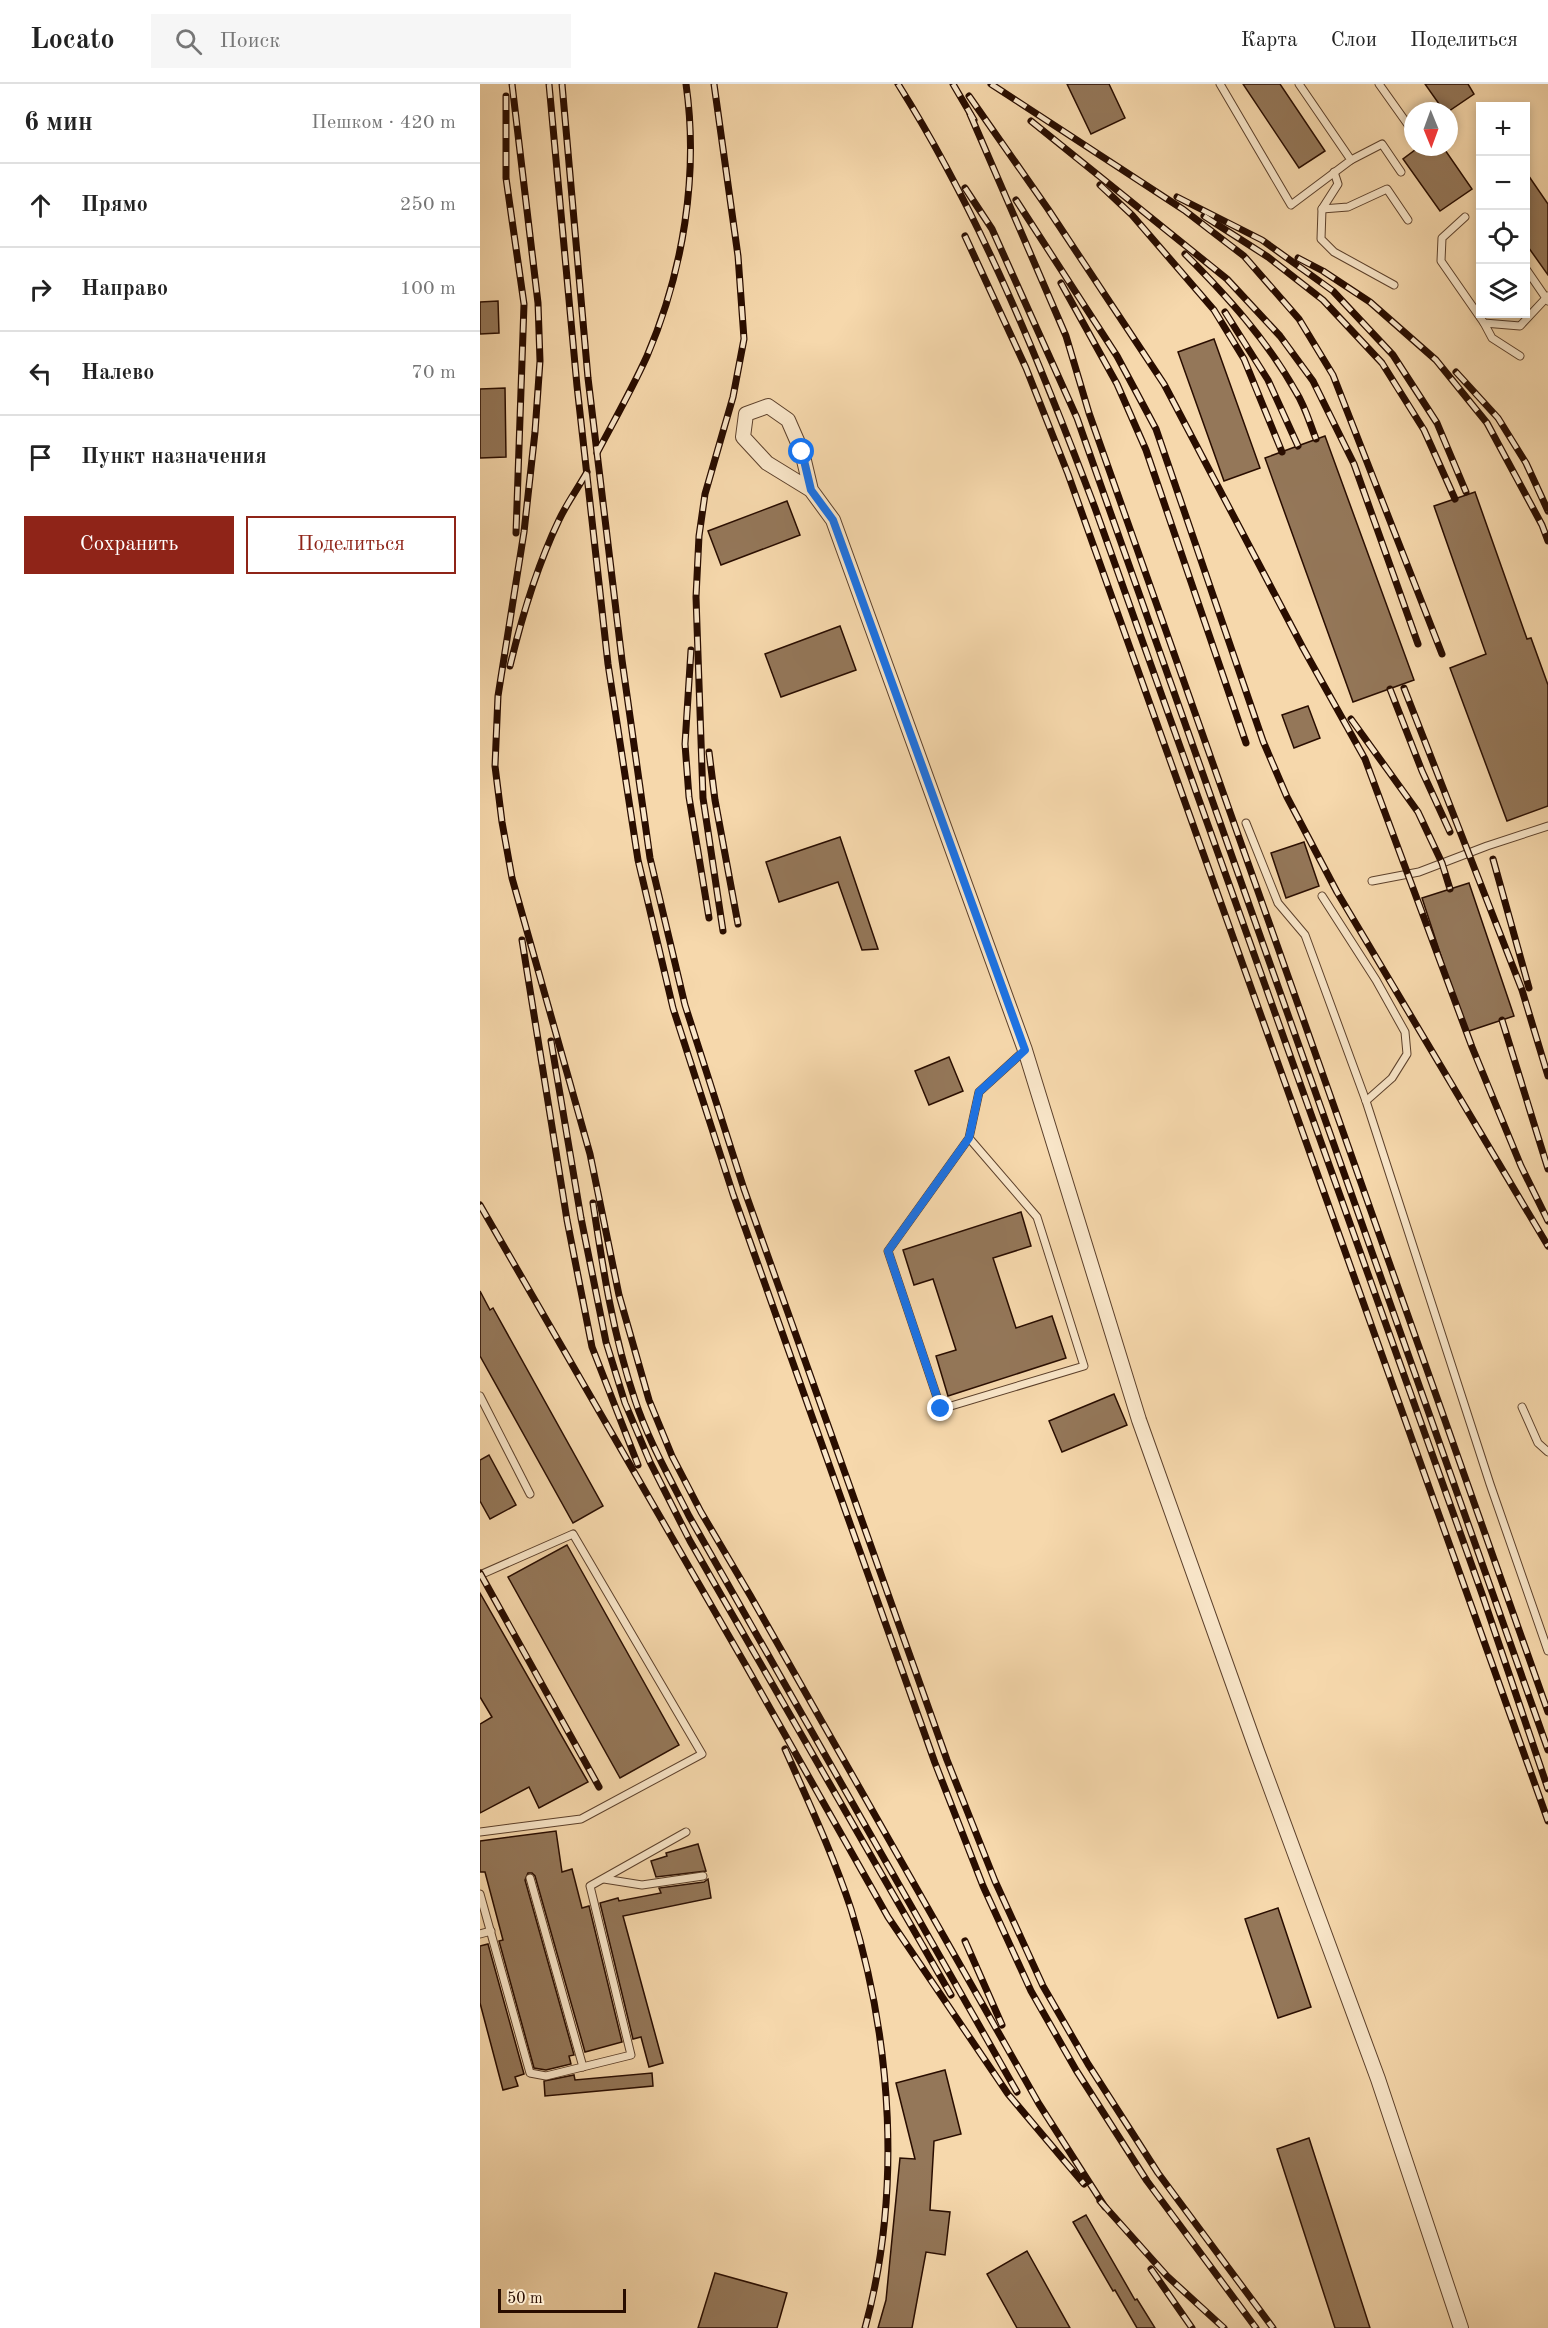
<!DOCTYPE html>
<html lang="ru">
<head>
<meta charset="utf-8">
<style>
  :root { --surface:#fff; --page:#f6f6f6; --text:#222; --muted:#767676; --line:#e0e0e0; --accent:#8f2418 }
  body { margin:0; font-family:"Old Standard TT",serif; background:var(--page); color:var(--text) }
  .controls { position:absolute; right:18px; top:18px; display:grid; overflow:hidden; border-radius:0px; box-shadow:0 3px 9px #0003 }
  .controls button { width:54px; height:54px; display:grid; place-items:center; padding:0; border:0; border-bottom:2px solid var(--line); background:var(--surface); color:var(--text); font:30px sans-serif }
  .compass { position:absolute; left:924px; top:18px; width:54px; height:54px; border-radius:50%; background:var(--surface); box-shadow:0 3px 9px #0003; rotate:179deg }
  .scale { position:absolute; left:18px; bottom:15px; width:128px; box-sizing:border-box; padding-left:6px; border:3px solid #290d00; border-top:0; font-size:16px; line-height:21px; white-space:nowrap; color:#290d00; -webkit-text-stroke:4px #f9e6c9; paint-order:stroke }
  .stop { position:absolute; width:18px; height:18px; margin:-14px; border:4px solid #1a73e8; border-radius:50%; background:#fff }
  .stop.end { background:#1a73e8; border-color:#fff; box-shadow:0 2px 6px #0008 }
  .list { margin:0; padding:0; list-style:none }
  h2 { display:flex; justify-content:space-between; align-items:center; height:78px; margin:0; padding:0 24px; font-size:26px }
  h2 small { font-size:20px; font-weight:400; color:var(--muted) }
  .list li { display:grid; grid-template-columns:39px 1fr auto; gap:18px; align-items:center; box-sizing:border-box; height:84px; padding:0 24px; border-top:2px solid var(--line) }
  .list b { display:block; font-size:22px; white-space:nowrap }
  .list em { font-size:20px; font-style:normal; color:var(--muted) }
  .actions { display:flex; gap:12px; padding:18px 24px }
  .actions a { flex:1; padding:14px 0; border:2px solid var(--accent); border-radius:0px; text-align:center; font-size:21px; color:var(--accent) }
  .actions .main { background:var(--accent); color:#fff }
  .icon { flex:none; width:33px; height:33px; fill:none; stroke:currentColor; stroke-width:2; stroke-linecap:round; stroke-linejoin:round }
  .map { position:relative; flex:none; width:1068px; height:2244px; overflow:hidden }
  header { display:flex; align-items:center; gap:36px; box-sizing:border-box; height:84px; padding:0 30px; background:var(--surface); border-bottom:2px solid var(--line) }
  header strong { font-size:28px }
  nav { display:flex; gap:33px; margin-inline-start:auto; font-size:21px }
  .search { width:420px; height:54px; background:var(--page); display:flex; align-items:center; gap:15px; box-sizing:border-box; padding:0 21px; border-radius:0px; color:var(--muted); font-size:22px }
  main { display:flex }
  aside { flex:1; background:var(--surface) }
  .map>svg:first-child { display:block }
</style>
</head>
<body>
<header>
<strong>Locato</strong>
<div class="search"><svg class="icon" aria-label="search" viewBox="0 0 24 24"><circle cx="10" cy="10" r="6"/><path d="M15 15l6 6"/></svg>Поиск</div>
<nav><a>Карта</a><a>Слои</a><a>Поделиться</a></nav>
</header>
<main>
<aside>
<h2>6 мин<small>Пешком · 420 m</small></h2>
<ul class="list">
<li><svg class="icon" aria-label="ahead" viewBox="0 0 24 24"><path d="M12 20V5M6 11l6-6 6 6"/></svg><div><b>Прямо</b></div><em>250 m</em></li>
<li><svg class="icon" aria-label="right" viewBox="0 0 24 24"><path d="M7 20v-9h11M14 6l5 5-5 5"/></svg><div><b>Направо</b></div><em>100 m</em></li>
<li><svg class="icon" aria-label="left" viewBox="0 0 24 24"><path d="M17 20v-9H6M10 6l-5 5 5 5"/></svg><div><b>Налево</b></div><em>70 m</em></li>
<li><svg class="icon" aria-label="arrive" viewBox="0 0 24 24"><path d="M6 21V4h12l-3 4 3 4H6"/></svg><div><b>Пункт назначения</b></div></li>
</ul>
<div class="actions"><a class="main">Сохранить</a><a>Поделиться</a></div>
</aside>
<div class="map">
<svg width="1068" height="2244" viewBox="0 0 1068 2244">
  <rect width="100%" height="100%" fill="#f6d8ac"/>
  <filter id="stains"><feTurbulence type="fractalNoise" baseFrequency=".00333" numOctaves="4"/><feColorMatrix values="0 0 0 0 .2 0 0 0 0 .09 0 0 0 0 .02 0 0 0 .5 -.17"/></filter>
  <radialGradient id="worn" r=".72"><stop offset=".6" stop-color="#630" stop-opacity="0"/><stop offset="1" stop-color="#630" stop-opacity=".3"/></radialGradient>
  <!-- building -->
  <g fill="#947759" stroke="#290d00" stroke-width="1.5">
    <polygon points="587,0 629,0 645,34 611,50"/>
    <polygon points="763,0 800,0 845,67 819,84"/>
    <polygon points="945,0 988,0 994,10 969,27 964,27"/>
    <polygon points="939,63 963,63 992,105 960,127 923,75"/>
    <polygon points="1046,88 1068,120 1068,191 1046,160"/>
    <polygon points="18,217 19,249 0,250 0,218"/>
    <polygon points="734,255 780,384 744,397 698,268"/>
    <polygon points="25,304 26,373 0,374 0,305"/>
    <polygon points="845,352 934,596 873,618 785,374"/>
    <polygon points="995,408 1047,555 1051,554 1068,601 1068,722 1027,737 970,584 1006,570 954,422"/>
    <polygon points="307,417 320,451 241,481 228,447"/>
    <polygon points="360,542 376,586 301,613 285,570"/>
    <polygon points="828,622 840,654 814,664 802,631"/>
    <polygon points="360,753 398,865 382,866 358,798 299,818 286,778"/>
    <polygon points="824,758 839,802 806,814 791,769"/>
    <polygon points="989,799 1034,932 986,948 942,814"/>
    <polygon points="469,973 483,1007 449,1021 435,987"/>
    <polygon points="541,1128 551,1162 513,1174 536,1244 572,1232 586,1274 468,1312 456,1272 476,1266 453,1195 434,1201 423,1166"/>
    <polygon points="0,1207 10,1226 13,1224 123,1422 93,1439 0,1272"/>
    <polygon points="634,1310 647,1341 582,1368 569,1337"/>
    <polygon points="9,1371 36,1421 10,1435 0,1417 0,1376"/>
    <polygon points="87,1461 199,1661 140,1694 28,1493"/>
    <polygon points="0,1509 108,1698 59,1724 49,1703 0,1729 0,1640 12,1633 0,1613"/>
    <polygon points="76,1747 82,1788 92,1785 102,1824 109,1822 142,1958 105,1968 55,1792 52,1789 48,1789 45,1796 94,1971 89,1972 91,1980 66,1986 54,1984 19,1857 23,1856 5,1788 0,1788 0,1757"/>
    <polygon points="218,1760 226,1787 176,1793 171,1777 187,1772 186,1769"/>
    <polygon points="228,1795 231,1814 143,1832 183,1979 169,1983 161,1953 153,1955 120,1819 138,1814 139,1817 181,1809 179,1804 224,1798"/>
    <polygon points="798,1824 831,1923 798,1934 765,1835"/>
    <polygon points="8,1860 44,1990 35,1993 38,2002 23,2006 0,1919 0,1862"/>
    <polygon points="465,1986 481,2050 454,2057 450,2126 470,2128 465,2171 446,2168 432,2244 398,2244 406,2216 420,2074 435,2075 416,1999"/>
    <polygon points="172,1989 173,2002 65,2012 64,1997 94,1991 95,1996"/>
    <polygon points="829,2054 890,2244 855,2244 797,2065"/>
    <polygon points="606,2131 655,2216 657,2215 675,2244 657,2244 635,2206 633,2207 593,2138"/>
    <polygon points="547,2167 590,2244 537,2244 507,2190"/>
    <polygon points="235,2189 307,2209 297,2244 218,2244"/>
  </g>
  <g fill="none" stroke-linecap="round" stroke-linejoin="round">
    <defs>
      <g id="service">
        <polyline points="740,0 811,121 871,76 819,0"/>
        <polyline points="899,0 931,45"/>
        <polyline points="871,76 902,60 921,88"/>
        <polyline points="854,88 858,100 842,125 841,155 854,168 914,201"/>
        <polyline points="842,125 868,123 907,105 928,136"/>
        <polyline points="985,133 962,154 961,177 1004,239 1040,242 1068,212"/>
        <polyline points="1046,185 1068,217"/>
        <polyline points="1004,239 1012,254 1040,272"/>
        <polyline points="766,739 798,819 825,851 886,1017 1010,1400 1068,1567"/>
        <polyline points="892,797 939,788 1007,762 1068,742"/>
        <polyline points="842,812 896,896 925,948 927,970 912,994 886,1017"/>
        <polyline points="489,1054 557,1133 604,1282 461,1325 408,1167 489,1054 499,1008 545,966"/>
        <polyline points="0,1312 50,1410"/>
        <polyline points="1042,1323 1058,1359 1068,1368"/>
        <polyline points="0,1491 93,1450 222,1670 101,1735 0,1748"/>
        <polyline points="50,1794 103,1983"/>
        <polyline points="124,1795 162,1801 223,1792"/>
        <polyline points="0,1810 50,1989 66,1992 151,1971 110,1802 206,1748"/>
        <polyline points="0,1850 11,1847"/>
      </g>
      <polyline id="minor" points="331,406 287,379 263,353 266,330 288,322 308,336 322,368 331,406 353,436 545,966 659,1336 777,1667 898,1995 981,2244"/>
    </defs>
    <!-- service casing -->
    <use href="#service" stroke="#5c402b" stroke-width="9"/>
    <!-- minor casing -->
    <use href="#minor" stroke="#5c402b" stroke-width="16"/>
    <!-- service -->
    <use href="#service" stroke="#f9e6c9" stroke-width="7"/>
    <!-- minor -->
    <use href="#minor" stroke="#f9e6c9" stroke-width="14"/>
    <defs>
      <g id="rail">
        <polyline points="32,0 58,219 60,277 55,348 44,448 18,612 15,682 22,738 32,794 110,1070 139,1211 169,1316 192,1372 221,1428 270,1511 559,2020 625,2123"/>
        <polyline points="69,0 97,302 128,580 158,776 193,924 253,1110 455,1679 503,1802 551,1907 596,1986 667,2097 776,2244"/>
        <polyline points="82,0 108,294 142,576 170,774 205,921 264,1105 467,1676 515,1797 563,1902 608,1980 678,2089 793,2244"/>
        <polyline points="234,0 258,172 264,255 253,313 225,410 219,452 216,513 223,714 243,847"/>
        <path d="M418,0C501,132 560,279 615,424L1002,1510L1068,1705"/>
        <polyline points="473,0 494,36"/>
        <polyline points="511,0 704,126 764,172 819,235 853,291 962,570"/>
        <polyline points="26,12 26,94 44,220 36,449"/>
        <polyline points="489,12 568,125 684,300 823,564 885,675 992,963 1041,1082 1068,1137"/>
        <polyline points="490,30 586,252 609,329 1068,1628"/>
        <polyline points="551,37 747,195 800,252 833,297 874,380 938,560"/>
        <polyline points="620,101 652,131 734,226 764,275 802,368"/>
        <polyline points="485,104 512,145 597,334 1068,1666"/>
        <polyline points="697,113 782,156 853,207 913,271 957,339 986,408"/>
        <polyline points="536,116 637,272 676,345 783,657 807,713 857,808 1068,1162"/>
        <polyline points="724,132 788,173 843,216 902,279 944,346 975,415"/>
        <polyline points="485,152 546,284 588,390 1068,1737"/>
        <path d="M705,170C747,212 787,256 816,308C825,322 830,340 836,355"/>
        <polyline points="818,174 843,187 890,218 956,276 1007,339 1062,441 1068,457"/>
        <polyline points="581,199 637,300 666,366 766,659"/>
        <polyline points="745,228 788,296 818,362"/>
        <polyline points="976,288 1018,334 1046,379 1068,427"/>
        <path d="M117,369C134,337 152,305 167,272C203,188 219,91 206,0"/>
        <polyline points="211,566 205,660 209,713 229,834"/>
        <path d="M30,582C42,532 57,482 79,436C87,419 98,404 107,388"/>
        <polyline points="924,604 1042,906 1068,992"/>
        <polyline points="910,605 942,687 970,748"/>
        <polyline points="871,635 938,728 962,779 970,805"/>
        <polyline points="229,668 235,716 258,840"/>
        <polyline points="1013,775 1049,904"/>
        <polyline points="42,856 87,1136 112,1263 158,1381"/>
        <polyline points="1022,936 1068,1085"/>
        <polyline points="71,957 101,1134 126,1258 145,1319 170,1378 210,1457 471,1911"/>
        <path d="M113,1119C123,1185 133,1251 155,1316C168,1356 190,1394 209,1432L537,2008"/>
        <polyline points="0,1121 265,1580 408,1833 528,2010 604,2100"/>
        <polyline points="0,1489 119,1703"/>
        <path d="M305,1665C328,1717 353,1770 371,1825C412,1958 422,2108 385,2244"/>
        <polyline points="485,1857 522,1941"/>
        <polyline points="620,2117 687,2192 744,2244"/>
        <polyline points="671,2185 712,2244"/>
      </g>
    </defs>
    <!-- rail casing -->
    <use href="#rail" stroke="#290d00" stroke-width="7"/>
    <!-- rail -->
    <use href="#rail" stroke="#f9e6c9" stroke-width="4.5" stroke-dasharray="14" stroke-linecap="butt"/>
  </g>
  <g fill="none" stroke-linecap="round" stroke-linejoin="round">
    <!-- route -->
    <polyline stroke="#1a73e8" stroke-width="8" points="322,368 331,406 353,436 545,966 499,1008 489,1054 408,1167 461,1325"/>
  </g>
  <rect width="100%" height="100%" filter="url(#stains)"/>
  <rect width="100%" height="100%" fill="url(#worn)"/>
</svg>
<div class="controls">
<button>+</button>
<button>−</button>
<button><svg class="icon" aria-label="locate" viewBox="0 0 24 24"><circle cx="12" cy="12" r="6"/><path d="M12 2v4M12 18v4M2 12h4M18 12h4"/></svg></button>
<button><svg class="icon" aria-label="layers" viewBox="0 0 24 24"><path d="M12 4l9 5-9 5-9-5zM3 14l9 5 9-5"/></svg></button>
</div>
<svg class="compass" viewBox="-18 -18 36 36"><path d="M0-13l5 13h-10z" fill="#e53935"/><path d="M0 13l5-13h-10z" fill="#767676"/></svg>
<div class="scale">50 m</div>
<div class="stop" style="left:322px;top:368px"></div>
<div class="stop end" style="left:461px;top:1325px"></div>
</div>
</main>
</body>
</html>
